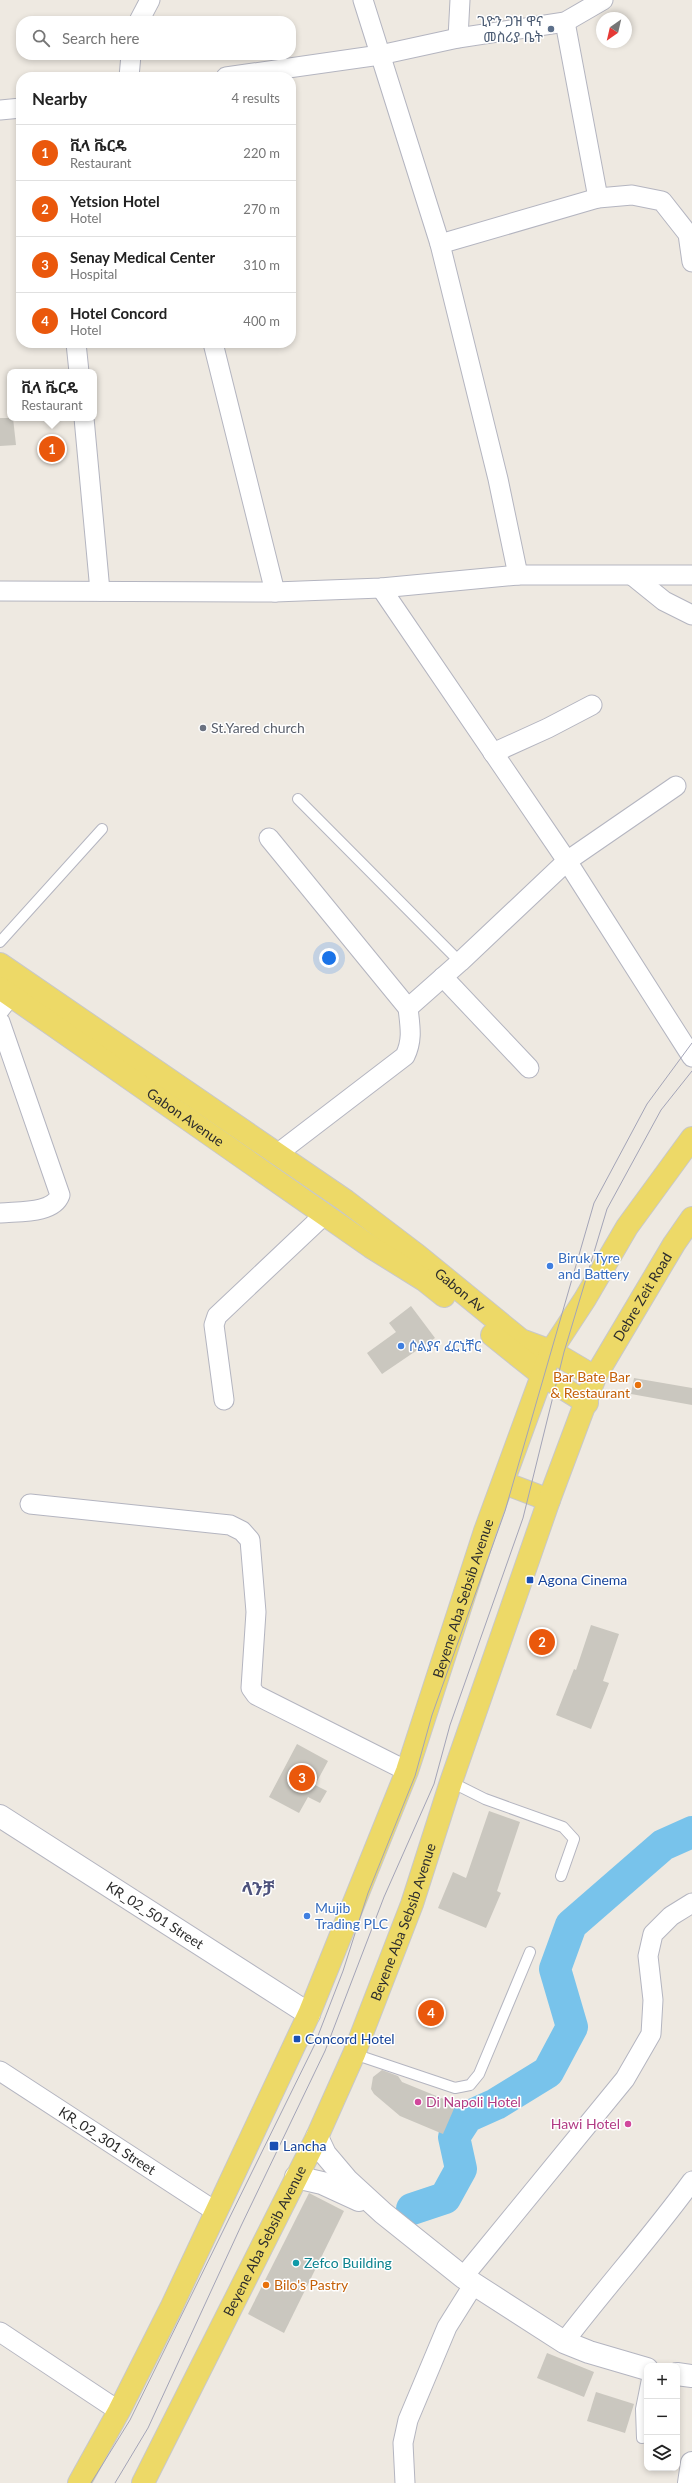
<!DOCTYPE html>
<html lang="en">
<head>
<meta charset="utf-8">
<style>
  :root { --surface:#fff; --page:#f6f6f6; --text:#222; --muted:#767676; --line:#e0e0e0; --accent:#ea580c }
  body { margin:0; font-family:Lato,"Noto Sans Ethiopic",sans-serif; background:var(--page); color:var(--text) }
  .controls { position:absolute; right:12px; bottom:12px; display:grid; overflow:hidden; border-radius:8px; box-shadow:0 2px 6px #0003 }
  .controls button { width:36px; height:36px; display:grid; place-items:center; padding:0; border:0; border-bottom:1px solid var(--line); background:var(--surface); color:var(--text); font:20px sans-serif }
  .compass { position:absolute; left:596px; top:12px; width:36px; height:36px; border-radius:50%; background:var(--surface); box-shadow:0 2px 6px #0003; rotate:214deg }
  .you { position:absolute; left:329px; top:958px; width:14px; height:14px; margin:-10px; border:3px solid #fff; border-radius:50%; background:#1a73e8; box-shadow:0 0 0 6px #1a73e833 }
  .badge { display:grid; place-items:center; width:26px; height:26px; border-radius:50%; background:var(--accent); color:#fff; font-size:13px; font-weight:700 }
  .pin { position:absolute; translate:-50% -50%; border:2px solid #fff; box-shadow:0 1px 4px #0006 }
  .popup { position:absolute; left:7px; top:369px; width:90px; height:52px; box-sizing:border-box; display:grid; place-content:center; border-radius:8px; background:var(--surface); filter:drop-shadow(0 1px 3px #0005); font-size:13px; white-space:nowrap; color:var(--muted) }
  .popup b { font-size:15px; color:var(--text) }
  .popup::after { content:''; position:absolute; left:50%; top:100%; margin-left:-8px; border:8px solid transparent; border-top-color:var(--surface) }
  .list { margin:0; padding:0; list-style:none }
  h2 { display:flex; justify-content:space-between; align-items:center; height:52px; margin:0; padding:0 16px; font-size:17px }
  h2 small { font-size:13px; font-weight:400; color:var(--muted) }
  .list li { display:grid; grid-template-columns:26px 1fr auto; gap:12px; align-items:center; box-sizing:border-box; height:56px; padding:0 16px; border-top:1px solid var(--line) }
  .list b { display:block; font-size:15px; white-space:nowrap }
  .list p { margin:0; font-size:13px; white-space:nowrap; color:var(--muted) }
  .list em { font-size:13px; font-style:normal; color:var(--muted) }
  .icon { flex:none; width:22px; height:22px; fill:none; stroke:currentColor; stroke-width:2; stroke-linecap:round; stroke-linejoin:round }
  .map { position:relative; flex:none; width:692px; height:2483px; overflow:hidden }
  .search { position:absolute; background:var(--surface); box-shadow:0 2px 6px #0003; left:16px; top:16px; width:280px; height:44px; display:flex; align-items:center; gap:10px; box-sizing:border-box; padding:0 14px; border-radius:16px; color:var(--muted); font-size:15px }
  .panel { position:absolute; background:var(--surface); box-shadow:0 2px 6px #0003; left:16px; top:72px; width:280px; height:276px; border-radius:16px }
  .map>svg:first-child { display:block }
</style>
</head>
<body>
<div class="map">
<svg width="692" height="2483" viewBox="0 0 692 2483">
  <rect width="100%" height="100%" fill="#eee9e1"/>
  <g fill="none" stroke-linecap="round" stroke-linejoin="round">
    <!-- river -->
    <polyline stroke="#78c3eb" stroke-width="32" points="412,2209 445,2198 461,2169 454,2137 467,2117 496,2104 548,2072 572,2027 555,1969 571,1925 663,1845 692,1832"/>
  </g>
  <!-- building -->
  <g fill="#cac7bf">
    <polygon points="0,418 13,418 16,445 0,446"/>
    <polygon points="411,1306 435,1338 382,1374 367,1353 396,1332 389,1323"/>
    <polygon points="634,1378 692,1388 692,1405 631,1394"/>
    <polygon points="591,1625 619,1634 603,1681 609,1683 591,1729 556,1715 574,1669 576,1670"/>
    <polygon points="297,1744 328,1761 315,1785 327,1791 320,1803 308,1797 299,1813 269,1797"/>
    <polygon points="489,1811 520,1822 497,1891 501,1893 486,1928 438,1908 453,1872 466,1878"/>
    <polygon points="382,2070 398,2076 402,2082 456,2104 443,2134 400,2116 374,2094 371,2089 373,2077"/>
    <polygon points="309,2193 344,2211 284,2333 248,2314"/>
    <polygon points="547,2353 594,2372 584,2397 537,2378"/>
    <polygon points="596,2392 634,2404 625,2433 587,2421"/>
  </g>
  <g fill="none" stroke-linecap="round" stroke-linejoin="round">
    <defs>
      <g id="lane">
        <polyline points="298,799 460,962"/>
        <polyline points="0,942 102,829"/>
        <polyline points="451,1782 485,1799 563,1827 574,1839 561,1876"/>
        <polyline points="354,2054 455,2088 470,2085 479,2074 530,1952"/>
        <polyline points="642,2438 641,2409 647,2379"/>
      </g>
      <g id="street">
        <polyline points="363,0 440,244 498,479 518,575"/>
        <polyline points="139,21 150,0"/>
        <polyline points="565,22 598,198"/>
        <polyline points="458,38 460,0"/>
        <polyline points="129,77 131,55"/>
        <polyline points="226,77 380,55 458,38 565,22 603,0"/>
        <polyline points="0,110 21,108"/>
        <polyline points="440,244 598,198 632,195 662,201 688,234 692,262"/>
        <polyline points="76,343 79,372"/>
        <polyline points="213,343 275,592"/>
        <polyline points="84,418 100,591"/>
        <polyline points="633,576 664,601 692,615"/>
        <polyline points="381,588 567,861 692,1057"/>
        <polyline points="0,591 275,592 381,588 518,575 692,575"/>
        <polyline points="493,753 548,728 592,705"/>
        <polyline points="269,838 408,1008"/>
        <polyline points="443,977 529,1068"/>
        <polyline points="0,1009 19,985"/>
        <path d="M0,1022L60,1195C53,1214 18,1211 0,1213"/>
        <path d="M277,1154L405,1056C413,1040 410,1026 408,1008L460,962L567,861L676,786"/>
        <polyline points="224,1400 214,1325 217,1316 325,1214"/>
        <polyline points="30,1504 230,1525 242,1531 250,1540 256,1612 251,1688 256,1695 407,1771"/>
        <path id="s1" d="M0,2071L215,2211"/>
        <polyline points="463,2277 625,2079 651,2034 653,2000 648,1956 653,1934 671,1916 692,1903"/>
        <polyline points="0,2332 119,2411"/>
        <path d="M564,2342C606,2287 652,2236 692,2181"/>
        <polyline points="405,2483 403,2443 408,2420 447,2327 474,2284"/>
      </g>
      <g id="secondary">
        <path id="s2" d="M0,1816L309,2014"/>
        <polyline points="317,2137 325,2154 347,2180 383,2213 463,2277 564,2342 589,2352 647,2369"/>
        <polyline points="296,2177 322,2183 359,2200"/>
        <polyline points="677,2374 692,2376"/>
        <polyline points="689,2483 692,2463"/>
      </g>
      <g id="primary">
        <path id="s3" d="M0,964L346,1201L417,1255L521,1340L551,1351L595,1377"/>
        <path id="s4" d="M0,988L371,1247L424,1280L444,1296"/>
        <polyline points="492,1335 542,1375 587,1403"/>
        <polyline points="504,1483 549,1500"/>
        <path id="s5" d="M79,2483L119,2411L171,2308L309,2014L407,1771L485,1531L551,1351L585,1299L627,1227L692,1138"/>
        <path id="s6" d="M143,2483L317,2137L354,2054L412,1904L451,1782L549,1500L595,1377L674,1244L692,1218"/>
      </g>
    </defs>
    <!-- lane casing -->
    <use href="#lane" stroke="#b4b5c0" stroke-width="12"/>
    <!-- street casing -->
    <use href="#street" stroke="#b4b5c0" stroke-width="21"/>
    <!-- secondary casing -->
    <use href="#secondary" stroke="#b4b5c0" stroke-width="24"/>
    <!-- primary casing -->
    <use href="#primary" stroke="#c8c8c8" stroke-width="24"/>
    <!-- lane -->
    <use href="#lane" stroke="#fff" stroke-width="10"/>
    <!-- street -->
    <use href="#street" stroke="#fff" stroke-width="19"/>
    <!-- secondary -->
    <use href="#secondary" stroke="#fff" stroke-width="22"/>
    <!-- primary -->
    <use href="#primary" stroke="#edd967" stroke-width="22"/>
    <!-- tram -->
    <g stroke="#a3a4b7" stroke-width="1">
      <polyline points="91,2483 130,2420 314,2046 343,1971 368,1893 415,1776 432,1715 505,1511 594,1203 647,1104 692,1043"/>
      <polyline points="115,2483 148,2428 241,2226 325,2051 384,1897 434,1784 450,1725 523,1518 564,1352 607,1209 661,1110 692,1071"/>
    </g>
  </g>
  <!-- markers -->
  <circle fill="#5c6f8a" stroke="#fff" stroke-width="1.5" cx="551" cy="29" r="4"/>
  <circle fill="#6b7280" stroke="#fff" stroke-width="1.5" cx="203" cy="728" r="4"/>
  <g fill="#3f7fe0" stroke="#fff" stroke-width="1.5">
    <circle cx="550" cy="1266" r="4"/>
    <circle cx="401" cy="1346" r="4"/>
    <circle cx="307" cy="1916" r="4"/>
  </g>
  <g fill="#e8710a" stroke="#fff" stroke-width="1.5">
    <circle cx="638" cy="1385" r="4"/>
    <circle cx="266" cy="2285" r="4"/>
  </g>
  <g fill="#1a4fb4" stroke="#fff" stroke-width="1.5">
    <rect x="526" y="1576" width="8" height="8" rx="2"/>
    <rect x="293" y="2035" width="8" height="8" rx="2"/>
    <rect x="269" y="2141" width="10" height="10" rx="2"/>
  </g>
  <g fill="#d1479c" stroke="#fff" stroke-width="1.5">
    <circle cx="418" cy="2102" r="4"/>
    <circle cx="628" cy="2124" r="4"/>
  </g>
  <circle fill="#0f9aa8" stroke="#fff" stroke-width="1.5" cx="296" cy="2263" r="4"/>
  <g text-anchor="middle" stroke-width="3" stroke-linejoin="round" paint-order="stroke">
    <!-- service labels -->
    <g font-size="14" fill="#4e5e75" stroke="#fff" text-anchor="end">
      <text x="543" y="26">ጊዮን ጋዝ ዋና<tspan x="543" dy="16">መስሪያ ቤት</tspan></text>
    </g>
    <!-- worship labels -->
    <g font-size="14" fill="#5b616d" stroke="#fff" text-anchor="start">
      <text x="211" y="733">St.Yared church</text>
    </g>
    <!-- street labels -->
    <g font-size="14" fill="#2d2d2d" stroke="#fff">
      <text dy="5" stroke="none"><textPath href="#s4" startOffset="226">Gabon Avenue</textPath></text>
      <text dy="5" stroke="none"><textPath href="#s3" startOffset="564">Gabon Av</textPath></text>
      <text dy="5" stroke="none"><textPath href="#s6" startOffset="1290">Debre Zeit Road</textPath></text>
      <text dy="5" stroke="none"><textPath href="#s5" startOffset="966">Beyene Aba Sebsib Avenue</textPath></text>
      <text dy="5" stroke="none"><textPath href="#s2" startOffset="184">KR_02_501 Street</textPath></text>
      <text dy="5" stroke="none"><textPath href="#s6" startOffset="619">Beyene Aba Sebsib Avenue</textPath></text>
      <text dy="5" stroke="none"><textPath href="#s1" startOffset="128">KR_02_301 Street</textPath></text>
      <text dy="5" stroke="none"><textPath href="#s6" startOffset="271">Beyene Aba Sebsib Avenue</textPath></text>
    </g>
    <!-- shop labels -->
    <g font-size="14" fill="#366cbe" stroke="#fff" text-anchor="start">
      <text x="558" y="1263">Biruk Tyre<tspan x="558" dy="16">and Battery</tspan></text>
      <text x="409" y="1351">ሶልያና ፈርኒቸር</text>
      <text x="315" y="1913">Mujib<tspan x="315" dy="16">Trading PLC</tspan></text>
    </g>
    <!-- food labels -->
    <g font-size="14" fill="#c56008" stroke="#fff" text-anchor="end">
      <text x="630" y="1382">Bar Bate Bar<tspan x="630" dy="16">&amp; Restaurant</tspan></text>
      <text x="274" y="2290" text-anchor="start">Bilo's Pastry</text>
    </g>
    <!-- transit labels -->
    <g font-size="14" fill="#164399" stroke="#fff" text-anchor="start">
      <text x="538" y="1585">Agona Cinema</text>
      <text x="305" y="2044">Concord Hotel</text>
      <text x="283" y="2151">Lancha</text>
    </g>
    <!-- hotel labels -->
    <g font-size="14" fill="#b23c85" stroke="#fff" text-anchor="start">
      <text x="426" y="2107">Di Napoli Hotel</text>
      <text x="620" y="2129" text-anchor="end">Hawi Hotel</text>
    </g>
    <!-- culture labels -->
    <g font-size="14" fill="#0d838f" stroke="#fff" text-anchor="start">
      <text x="304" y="2268">Zefco Building</text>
    </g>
    <!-- district labels -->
    <g font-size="18" font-weight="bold" fill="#4e537d" stroke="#fff">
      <text x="258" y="1895">ላንቻ</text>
    </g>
  </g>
</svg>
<div class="controls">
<button>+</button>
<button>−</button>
<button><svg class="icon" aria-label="layers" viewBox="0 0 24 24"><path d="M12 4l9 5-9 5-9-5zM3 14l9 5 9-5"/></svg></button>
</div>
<svg class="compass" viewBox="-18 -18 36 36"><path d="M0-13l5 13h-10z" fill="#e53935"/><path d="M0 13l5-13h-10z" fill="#767676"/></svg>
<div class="you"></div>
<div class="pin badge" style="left:52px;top:449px">1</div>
<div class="popup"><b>ቪላ ቬርዴ</b>Restaurant</div>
<div class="pin badge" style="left:542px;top:1642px">2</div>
<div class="pin badge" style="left:302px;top:1778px">3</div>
<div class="pin badge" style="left:431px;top:2013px">4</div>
<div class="search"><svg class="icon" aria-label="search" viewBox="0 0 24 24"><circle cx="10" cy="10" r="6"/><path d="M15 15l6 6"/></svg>Search here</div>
<section class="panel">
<h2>Nearby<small>4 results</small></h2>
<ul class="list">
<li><span class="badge">1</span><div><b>ቪላ ቬርዴ</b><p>Restaurant</p></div><em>220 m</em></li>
<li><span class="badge">2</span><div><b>Yetsion Hotel</b><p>Hotel</p></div><em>270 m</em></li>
<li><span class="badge">3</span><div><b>Senay Medical Center</b><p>Hospital</p></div><em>310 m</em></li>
<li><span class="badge">4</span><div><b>Hotel Concord</b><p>Hotel</p></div><em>400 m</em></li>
</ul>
</section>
</div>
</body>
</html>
